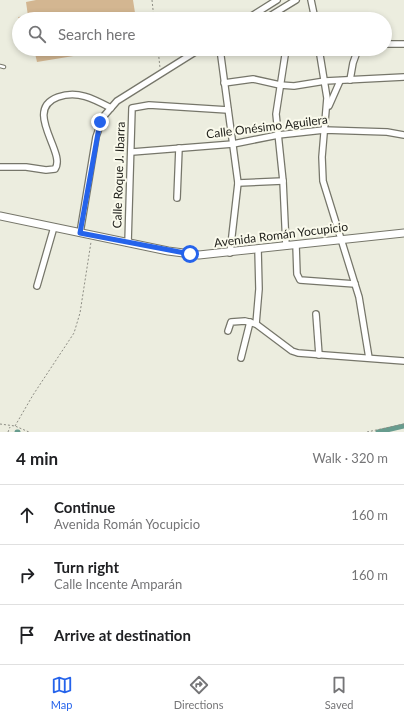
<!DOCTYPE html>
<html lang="en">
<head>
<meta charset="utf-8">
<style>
  :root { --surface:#fff; --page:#f6f6f6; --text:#202124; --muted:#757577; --line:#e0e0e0; --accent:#2563eb }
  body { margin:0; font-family:Lato,sans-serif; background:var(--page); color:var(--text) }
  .stop { position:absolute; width:12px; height:12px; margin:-9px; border:3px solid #2563eb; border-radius:50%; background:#fff }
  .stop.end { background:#2563eb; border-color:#fff; box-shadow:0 1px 4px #0008 }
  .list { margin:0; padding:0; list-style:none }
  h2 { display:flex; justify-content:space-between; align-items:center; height:52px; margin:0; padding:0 16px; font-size:17px }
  h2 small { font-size:13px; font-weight:400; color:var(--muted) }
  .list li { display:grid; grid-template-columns:26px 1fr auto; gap:12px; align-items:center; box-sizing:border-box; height:60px; padding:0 16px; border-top:1px solid var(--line) }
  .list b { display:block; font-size:15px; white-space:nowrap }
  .list p { margin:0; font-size:13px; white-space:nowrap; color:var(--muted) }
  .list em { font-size:13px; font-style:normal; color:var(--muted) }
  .icon { flex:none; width:22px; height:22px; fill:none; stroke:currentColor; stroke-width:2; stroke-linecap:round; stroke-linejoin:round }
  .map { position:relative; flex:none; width:404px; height:432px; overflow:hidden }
  .search { position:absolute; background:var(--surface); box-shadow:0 2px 6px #0003; left:12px; right:12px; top:12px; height:44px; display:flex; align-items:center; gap:10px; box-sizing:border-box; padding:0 14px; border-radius:22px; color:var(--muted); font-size:15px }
  .sheet { height:232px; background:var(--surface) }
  nav { display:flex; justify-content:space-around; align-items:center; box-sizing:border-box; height:56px; border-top:1px solid var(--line); background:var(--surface); font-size:11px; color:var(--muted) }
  nav a { display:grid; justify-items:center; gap:2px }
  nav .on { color:var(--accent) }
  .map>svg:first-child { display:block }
</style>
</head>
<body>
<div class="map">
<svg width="404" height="432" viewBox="0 0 404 432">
  <rect width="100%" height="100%" fill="#eceddf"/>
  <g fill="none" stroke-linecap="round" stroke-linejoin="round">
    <!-- canal -->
    <g stroke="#679c8e" stroke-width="5">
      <polyline points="17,432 18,432"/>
      <polyline points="378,432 404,426"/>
    </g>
  </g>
  <!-- building -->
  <g fill="#d3b691">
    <polygon points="36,0 133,0 136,19 19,19 18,17 28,16 26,2"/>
    <polygon points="34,49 110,49 110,50 37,62"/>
  </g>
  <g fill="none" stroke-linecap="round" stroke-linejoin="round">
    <defs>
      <polyline id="service" points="0,66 4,67"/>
      <g id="minor">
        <polyline points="311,0 315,19"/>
        <polyline points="247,19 277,0"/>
        <polyline points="265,19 296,0"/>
        <polyline points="385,44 404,44"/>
        <polyline points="220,49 238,183 230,253"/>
        <polyline points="319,49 327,98 322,157 323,181 359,297 369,358"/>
        <polyline points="350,80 353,63 358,49"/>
        <polyline points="224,83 253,79 280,85 294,86 325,81 404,77"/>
        <polyline points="329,106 340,81"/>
        <polyline points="132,152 233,144 278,135 324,130 387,132 404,135"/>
        <path d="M0,167H26L46,170L55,169C67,153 22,110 58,97C78,90 94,99 111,108"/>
        <polyline points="238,183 283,181"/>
        <polyline points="177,198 179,148"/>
        <polyline points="80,233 96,137 103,117 117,101 200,49"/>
        <polyline points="128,243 132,108 149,105 228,110"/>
        <polyline points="296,245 297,274 300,280 355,284"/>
        <polyline points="286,246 283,181 276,114 286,49"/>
        <polyline points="37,286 54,227"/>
        <polyline points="316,314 319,355"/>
        <polyline points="256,324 259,289 258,249"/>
        <polyline points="228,331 231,322 245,321 256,324 292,351 298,353 404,361"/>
        <polyline points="241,358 250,322"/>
      </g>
      <polyline id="tertiary" points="0,216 168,251 199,255 404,233"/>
    </defs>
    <!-- service casing -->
    <use href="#service" stroke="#76766a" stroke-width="4.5"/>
    <!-- minor casing -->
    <use href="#minor" stroke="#76766a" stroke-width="8"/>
    <!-- tertiary casing -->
    <use href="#tertiary" stroke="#76766a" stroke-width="9"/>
    <!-- path -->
    <g stroke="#8c8c83" stroke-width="1" stroke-dasharray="2 2" stroke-linecap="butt">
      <polyline points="152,0 154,19"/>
      <polyline points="158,49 160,68"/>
      <polyline points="0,424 15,426 29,432"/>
      <polyline points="15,426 33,395 74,333 80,313 91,242"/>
      <polyline points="8,432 10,427"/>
      <polyline points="367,432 404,424"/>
    </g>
    <!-- service -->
    <use href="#service" stroke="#fff" stroke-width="2.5"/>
    <!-- minor -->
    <use href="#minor" stroke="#fff" stroke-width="5.5"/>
    <!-- tertiary -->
    <use href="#tertiary" stroke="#fff" stroke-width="7"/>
  </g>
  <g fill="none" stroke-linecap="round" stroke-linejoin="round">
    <!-- route -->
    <polyline stroke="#2563eb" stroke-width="5" points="100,122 80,233 190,254"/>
  </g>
  <g text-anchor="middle" stroke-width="4" stroke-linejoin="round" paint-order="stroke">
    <!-- street labels -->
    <g font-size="12" fill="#23231e" stroke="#fafaec">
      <text transform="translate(267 127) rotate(-7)" y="4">Calle Onésimo Aguilera</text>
      <text transform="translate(119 175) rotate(-88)" y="4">Calle Roque J. Ibarra</text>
      <text transform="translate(281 235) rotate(-7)" y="4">Avenida Román Yocupicio</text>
    </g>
  </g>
</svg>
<div class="stop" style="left:190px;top:254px"></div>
<div class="stop end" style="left:100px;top:122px"></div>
<div class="search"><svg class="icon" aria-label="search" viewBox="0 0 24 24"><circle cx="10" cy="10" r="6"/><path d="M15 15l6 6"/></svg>Search here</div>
</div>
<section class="sheet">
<h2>4 min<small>Walk · 320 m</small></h2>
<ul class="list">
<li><svg class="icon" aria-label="ahead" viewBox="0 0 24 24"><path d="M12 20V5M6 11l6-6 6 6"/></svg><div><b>Continue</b><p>Avenida Román Yocupicio</p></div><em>160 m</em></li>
<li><svg class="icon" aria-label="right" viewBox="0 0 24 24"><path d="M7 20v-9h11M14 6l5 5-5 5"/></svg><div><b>Turn right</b><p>Calle Incente Amparán</p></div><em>160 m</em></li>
<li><svg class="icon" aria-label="arrive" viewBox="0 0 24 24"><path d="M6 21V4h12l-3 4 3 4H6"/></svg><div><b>Arrive at destination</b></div></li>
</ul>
</section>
<nav>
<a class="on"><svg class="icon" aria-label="map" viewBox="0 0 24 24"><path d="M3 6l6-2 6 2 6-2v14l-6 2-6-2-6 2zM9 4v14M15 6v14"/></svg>Map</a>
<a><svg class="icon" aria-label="directions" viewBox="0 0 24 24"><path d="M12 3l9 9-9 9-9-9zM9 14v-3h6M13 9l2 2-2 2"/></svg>Directions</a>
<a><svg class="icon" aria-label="saved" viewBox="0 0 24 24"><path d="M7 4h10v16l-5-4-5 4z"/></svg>Saved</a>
</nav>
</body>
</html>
